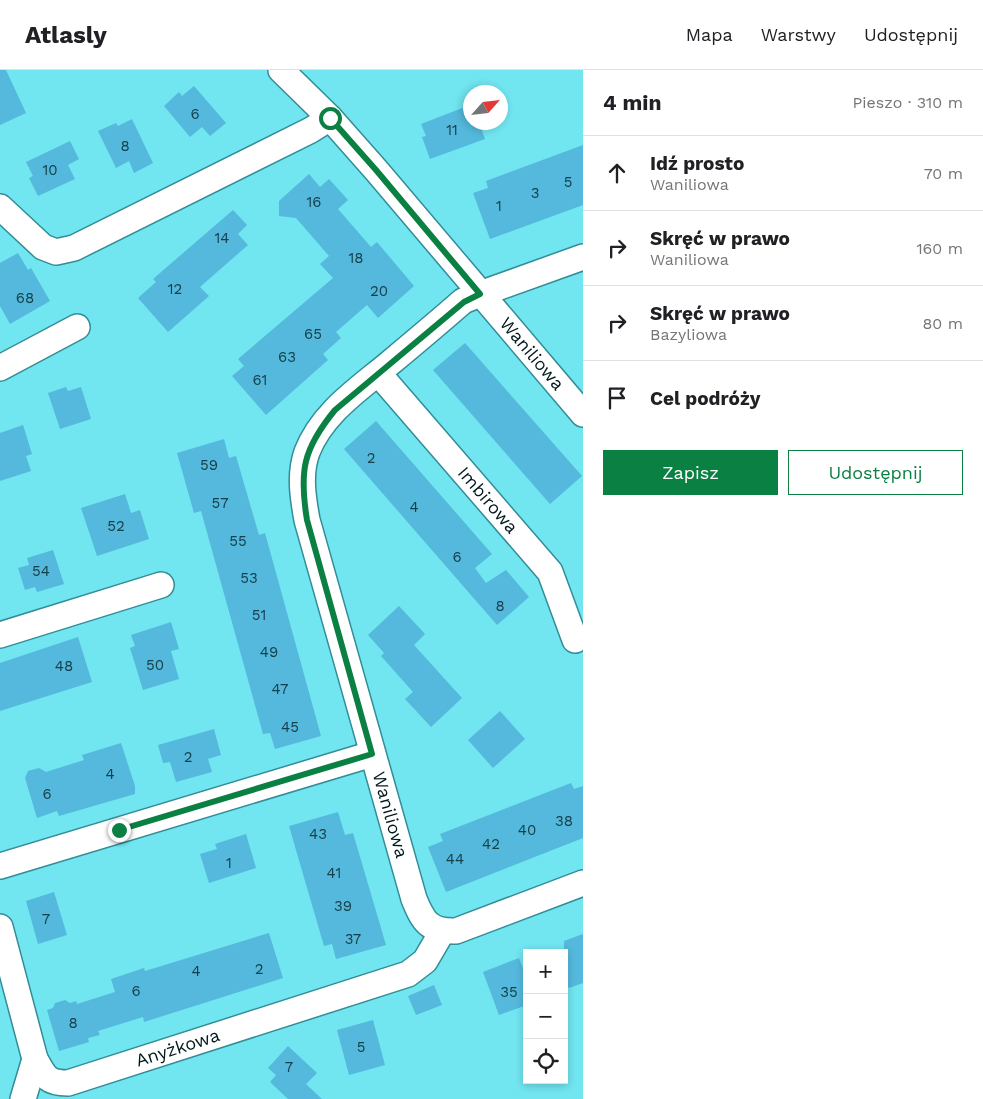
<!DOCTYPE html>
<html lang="pl">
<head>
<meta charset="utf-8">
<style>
  :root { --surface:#fff; --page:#f6f6f6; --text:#202124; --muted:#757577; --line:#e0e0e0; --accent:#0b8043 }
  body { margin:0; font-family:"Work Sans",sans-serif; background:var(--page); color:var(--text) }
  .controls { position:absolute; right:15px; bottom:15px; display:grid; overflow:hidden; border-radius:0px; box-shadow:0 2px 8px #0003 }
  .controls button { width:45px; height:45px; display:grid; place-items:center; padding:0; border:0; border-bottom:1px solid var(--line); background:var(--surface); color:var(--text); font:25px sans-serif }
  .compass { position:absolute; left:463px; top:15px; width:45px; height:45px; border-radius:50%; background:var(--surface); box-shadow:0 2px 8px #0003; rotate:63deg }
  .stop { position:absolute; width:15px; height:15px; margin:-11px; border:4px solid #0b8043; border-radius:50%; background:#fff }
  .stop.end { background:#0b8043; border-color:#fff; box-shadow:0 1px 5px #0008 }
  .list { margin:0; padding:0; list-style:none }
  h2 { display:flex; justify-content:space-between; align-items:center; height:65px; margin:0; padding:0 20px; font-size:21px }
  h2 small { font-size:16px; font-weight:400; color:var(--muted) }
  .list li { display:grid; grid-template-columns:32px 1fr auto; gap:15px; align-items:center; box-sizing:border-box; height:75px; padding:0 20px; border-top:1px solid var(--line) }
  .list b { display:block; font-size:19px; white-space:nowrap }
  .list p { margin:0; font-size:16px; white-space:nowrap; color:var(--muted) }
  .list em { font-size:16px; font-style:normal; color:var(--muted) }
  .actions { display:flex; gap:10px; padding:15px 20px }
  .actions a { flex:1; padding:11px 0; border:1px solid var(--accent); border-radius:0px; text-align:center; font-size:18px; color:var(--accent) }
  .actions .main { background:var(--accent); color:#fff }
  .icon { flex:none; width:28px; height:28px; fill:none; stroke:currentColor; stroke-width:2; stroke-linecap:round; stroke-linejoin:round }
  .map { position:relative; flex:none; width:583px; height:1029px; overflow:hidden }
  header { display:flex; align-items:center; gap:30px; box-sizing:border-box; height:70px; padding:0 25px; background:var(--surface); border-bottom:1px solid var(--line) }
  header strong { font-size:24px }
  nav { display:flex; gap:28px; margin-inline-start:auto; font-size:18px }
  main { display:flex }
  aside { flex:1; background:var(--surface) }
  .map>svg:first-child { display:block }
</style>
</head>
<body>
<header>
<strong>Atlasly</strong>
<nav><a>Mapa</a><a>Warstwy</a><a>Udostępnij</a></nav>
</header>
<main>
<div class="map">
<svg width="583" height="1029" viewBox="0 0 583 1029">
  <rect width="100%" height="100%" fill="#71e5f0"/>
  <!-- building -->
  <g fill="#54b9dc">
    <polygon points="0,0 6,0 26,43 0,55"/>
    <polygon points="194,16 226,53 210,66 202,57 190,67 164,36 179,22 182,26"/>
    <polygon points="470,35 470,52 479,52 485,69 430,89 422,67 426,66 421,54"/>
    <polygon points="132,49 153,93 134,103 129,91 116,98 98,61 116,53 118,56"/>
    <polygon points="70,71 79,89 68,95 75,109 38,126 29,108 33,106 26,92"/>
    <polygon points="583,75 583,135 490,169 473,123 488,118 486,111"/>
    <polygon points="309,104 320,117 329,109 348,130 338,139 371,177 377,172 414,216 378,248 367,235 336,262 341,268 323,284 328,290 266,345 232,306 244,296 238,289 333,208 320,194 329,186 296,148 279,146 279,131"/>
    <polygon points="233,140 247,155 238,164 248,175 200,217 209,226 168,262 138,228 156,212 153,209"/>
    <polygon points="18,183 28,200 31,198 50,231 10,254 0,236 0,193"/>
    <polygon points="465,273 582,406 550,434 433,300"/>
    <polygon points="66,317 68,321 81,317 91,349 60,359 48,323"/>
    <polygon points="376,351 492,484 475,498 486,513 506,500 529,527 497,555 344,379"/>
    <polygon points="23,355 32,384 26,386 31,401 0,411 0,363"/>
    <polygon points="224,369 229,388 236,386 259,465 265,463 321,666 275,679 270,663 263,664 201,441 194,443 177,383"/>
    <polygon points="125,424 131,443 140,440 149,469 97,486 81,438"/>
    <polygon points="53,480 64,514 37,522 35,517 25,520 18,498 29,495 27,488"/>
    <polygon points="399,536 425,564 414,575 462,628 431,657 405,629 413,622 381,586 384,583 368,565"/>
    <polygon points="171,552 179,579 171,581 179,609 143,620 130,578 135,576 131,565"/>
    <polygon points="78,567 92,612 0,641 0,593"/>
    <polygon points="500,641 525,669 493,698 468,670"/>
    <polygon points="214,659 221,685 208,689 212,702 176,712 170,692 163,693 158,675"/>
    <polygon points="121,673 135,716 135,724 59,746 57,741 37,748 25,708 28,701 39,698 46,702 84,690 82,685"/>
    <polygon points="571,713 574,719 583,716 583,768 446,822 428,777 443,771 440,764"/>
    <polygon points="338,742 345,765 353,763 386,875 336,889 332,874 324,876 289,756"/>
    <polygon points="246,764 256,798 209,813 200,784 217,779 215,774"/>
    <polygon points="54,822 67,865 38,874 26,831"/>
    <polygon points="269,863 283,908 144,952 143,947 98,961 100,965 88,968 89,972 59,981 47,940 53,938 55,933 65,930 70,933 76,931 77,934 115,922 111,909 144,898 145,901"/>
    <polygon points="583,864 583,913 569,918 564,907 564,871"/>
    <polygon points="519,888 527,909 527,935 499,945 483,902"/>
    <polygon points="434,915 442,935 416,945 408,926"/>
    <polygon points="373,950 385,995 349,1005 337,960"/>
    <polygon points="288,976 317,1003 306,1014 322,1029 288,1029 270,1012 276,1005 268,998"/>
  </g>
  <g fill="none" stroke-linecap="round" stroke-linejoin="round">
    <defs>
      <g id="minor">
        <path id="s1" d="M281,0L330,48L376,100L583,344"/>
        <polyline points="0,137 43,177 56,182 74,178 311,60 330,48"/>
        <path id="s2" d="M583,187L480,224L463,231C439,252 414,273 390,293C359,319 322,343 307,382C299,404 303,428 307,450L414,829C423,851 429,862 456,861L583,813"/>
        <polyline points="0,298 77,257"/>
        <path id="s3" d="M378,303L550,502L575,570"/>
        <polyline points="0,565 161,515"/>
        <polyline points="0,796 372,684"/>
        <path id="s4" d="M0,857L35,989C45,1007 47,1013 68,1013L408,904L425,891L442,862"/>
        <polyline points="23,1029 35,989"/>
      </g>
    </defs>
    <!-- minor casing -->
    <use href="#minor" stroke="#328d96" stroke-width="28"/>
    <!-- minor -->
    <use href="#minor" stroke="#fff" stroke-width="25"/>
  </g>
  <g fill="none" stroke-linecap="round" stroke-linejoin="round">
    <!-- route -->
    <path stroke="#0b8043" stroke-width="6" d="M119,760L372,684L307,450C299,401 303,379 335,340L464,232L480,224L376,100L330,48"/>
  </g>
  <g text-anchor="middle" stroke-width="4" stroke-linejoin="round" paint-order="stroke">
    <!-- number labels -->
    <g font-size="15" fill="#16414b">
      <text x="195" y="49">6</text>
      <text x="452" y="65">11</text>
      <text x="125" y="81">8</text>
      <text x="50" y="105">10</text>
      <text x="568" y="117">5</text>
      <text x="535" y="128">3</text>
      <text x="314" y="137">16</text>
      <text x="499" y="141">1</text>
      <text x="222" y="173">14</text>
      <text x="356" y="193">18</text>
      <text x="175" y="224">12</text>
      <text x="379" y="226">20</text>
      <text x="25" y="233">68</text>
      <text x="313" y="269">65</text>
      <text x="287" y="292">63</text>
      <text x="260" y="315">61</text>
      <text x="371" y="393">2</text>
      <text x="209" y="400">59</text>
      <text x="220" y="438">57</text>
      <text x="414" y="442">4</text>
      <text x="116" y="461">52</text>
      <text x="238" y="476">55</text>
      <text x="457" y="492">6</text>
      <text x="41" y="506">54</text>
      <text x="249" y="513">53</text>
      <text x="500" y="541">8</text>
      <text x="259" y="550">51</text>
      <text x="269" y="587">49</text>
      <text x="155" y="600">50</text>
      <text x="64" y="601">48</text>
      <text x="280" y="624">47</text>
      <text x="290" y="662">45</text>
      <text x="188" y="692">2</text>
      <text x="110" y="709">4</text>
      <text x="47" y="729">6</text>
      <text x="564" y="756">38</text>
      <text x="527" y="765">40</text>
      <text x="318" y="769">43</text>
      <text x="491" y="779">42</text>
      <text x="455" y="794">44</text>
      <text x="229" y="798">1</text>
      <text x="334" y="808">41</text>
      <text x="343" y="841">39</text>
      <text x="46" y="854">7</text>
      <text x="353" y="874">37</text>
      <text x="259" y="904">2</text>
      <text x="196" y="906">4</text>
      <text x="136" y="926">6</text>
      <text x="509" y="927">35</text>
      <text x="73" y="958">8</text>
      <text x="361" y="982">5</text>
      <text x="289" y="1002">7</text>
    </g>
    <!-- street labels -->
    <g font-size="18" fill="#01191b" stroke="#71e5f0">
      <text dy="6" stroke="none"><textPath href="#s1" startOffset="379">Waniliowa</textPath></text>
      <text dy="6" stroke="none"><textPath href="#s3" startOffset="168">Imbirowa</textPath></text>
      <text dy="6" stroke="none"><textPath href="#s2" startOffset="722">Waniliowa</textPath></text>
      <text dy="6" stroke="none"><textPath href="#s4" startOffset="296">Anyżkowa</textPath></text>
    </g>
  </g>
</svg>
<div class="controls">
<button>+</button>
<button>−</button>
<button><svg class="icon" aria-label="locate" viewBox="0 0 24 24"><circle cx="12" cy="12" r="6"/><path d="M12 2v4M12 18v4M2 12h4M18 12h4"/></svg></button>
</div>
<svg class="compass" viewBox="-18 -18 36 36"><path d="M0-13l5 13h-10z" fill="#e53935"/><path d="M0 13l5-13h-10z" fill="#757577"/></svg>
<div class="stop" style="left:330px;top:48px"></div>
<div class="stop end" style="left:119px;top:760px"></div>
</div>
<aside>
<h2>4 min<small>Pieszo · 310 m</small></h2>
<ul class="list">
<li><svg class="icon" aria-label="ahead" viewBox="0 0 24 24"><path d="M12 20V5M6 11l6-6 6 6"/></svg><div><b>Idź prosto</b><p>Waniliowa</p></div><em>70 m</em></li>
<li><svg class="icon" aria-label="right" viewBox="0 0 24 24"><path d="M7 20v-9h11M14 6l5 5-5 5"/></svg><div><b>Skręć w prawo</b><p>Waniliowa</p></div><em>160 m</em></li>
<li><svg class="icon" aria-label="right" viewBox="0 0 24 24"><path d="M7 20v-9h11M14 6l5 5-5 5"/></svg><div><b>Skręć w prawo</b><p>Bazyliowa</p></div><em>80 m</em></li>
<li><svg class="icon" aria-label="arrive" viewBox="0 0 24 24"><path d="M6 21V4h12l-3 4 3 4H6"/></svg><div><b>Cel podróży</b></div></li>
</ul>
<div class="actions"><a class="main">Zapisz</a><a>Udostępnij</a></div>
</aside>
</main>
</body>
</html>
